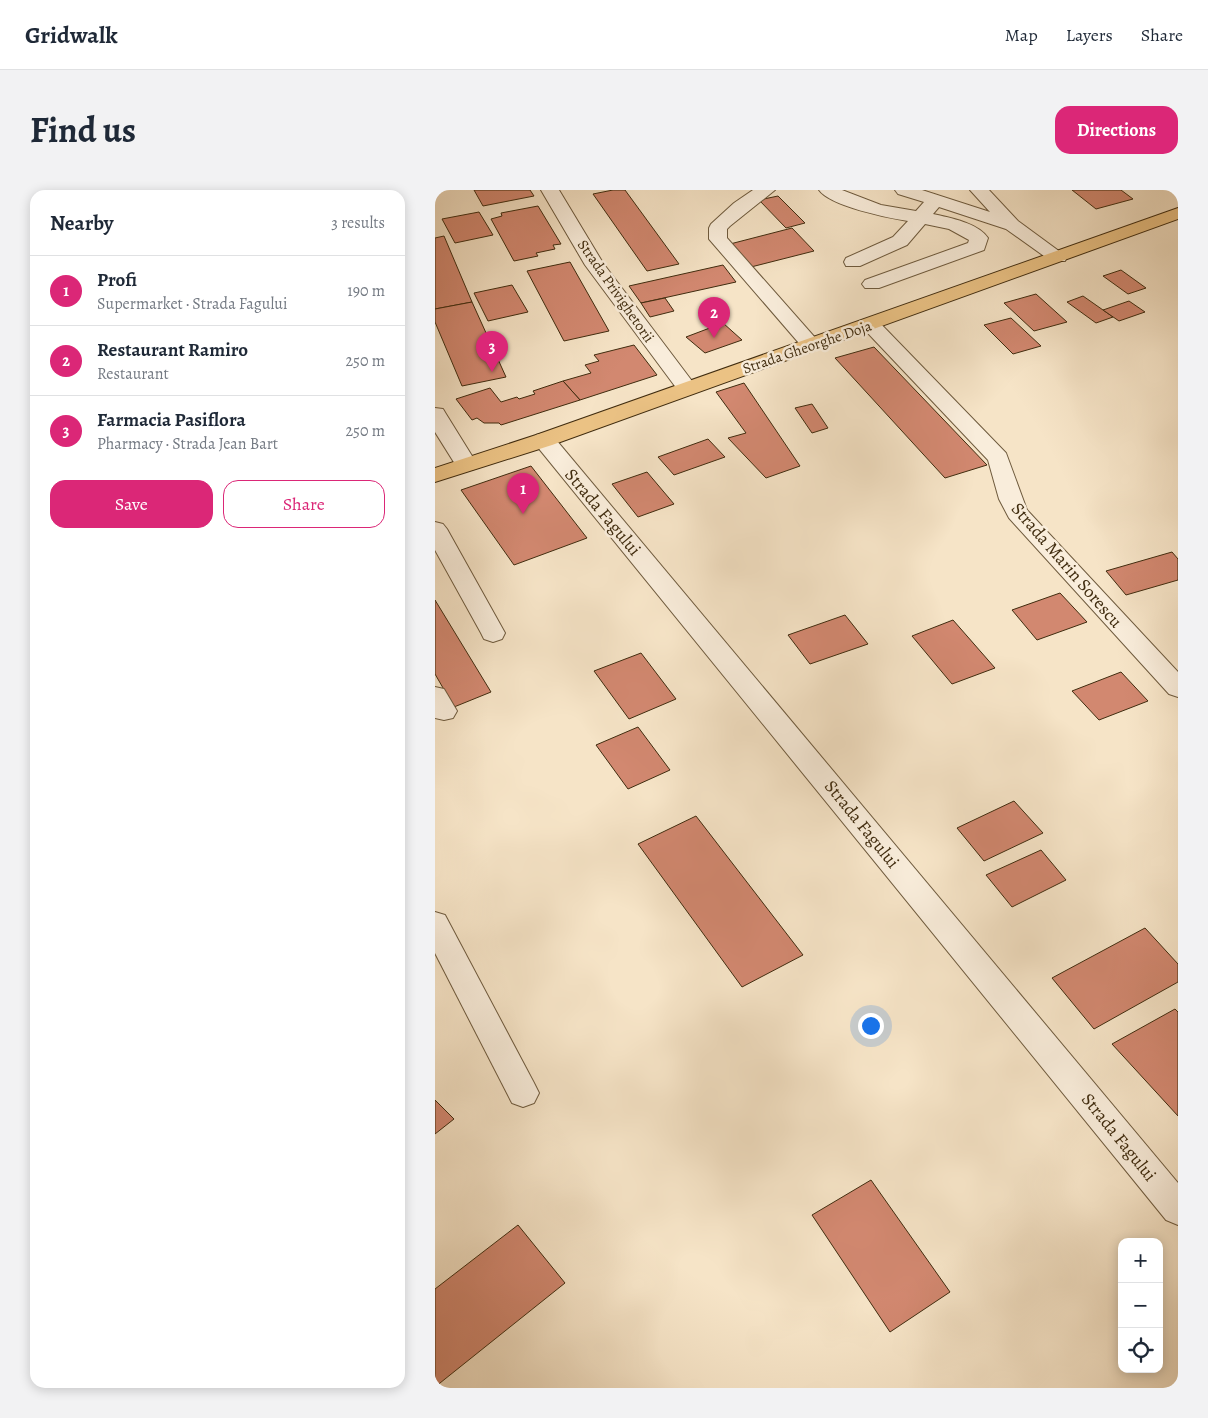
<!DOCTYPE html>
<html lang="en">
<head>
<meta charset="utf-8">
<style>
  :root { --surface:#fff; --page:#f2f2f3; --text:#1f2937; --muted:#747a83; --line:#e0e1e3; --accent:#db2777 }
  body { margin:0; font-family:Alegreya,serif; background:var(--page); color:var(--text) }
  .controls { position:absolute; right:15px; bottom:15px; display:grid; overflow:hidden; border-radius:10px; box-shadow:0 2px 12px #0003 }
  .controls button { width:45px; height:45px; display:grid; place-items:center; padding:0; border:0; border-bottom:1px solid var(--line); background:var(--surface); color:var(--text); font:25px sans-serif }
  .you { position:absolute; left:435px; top:835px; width:18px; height:18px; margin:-12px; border:4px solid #fff; border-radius:50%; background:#1a73e8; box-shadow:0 0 0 8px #1a73e833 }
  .badge { display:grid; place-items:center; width:32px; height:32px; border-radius:50%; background:var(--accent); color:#fff; font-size:16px; font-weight:700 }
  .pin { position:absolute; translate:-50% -41px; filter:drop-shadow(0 1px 2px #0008) }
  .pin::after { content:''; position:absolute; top:26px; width:18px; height:15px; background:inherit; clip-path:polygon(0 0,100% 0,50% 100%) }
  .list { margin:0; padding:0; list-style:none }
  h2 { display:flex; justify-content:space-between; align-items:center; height:65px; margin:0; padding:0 20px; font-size:21px }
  h2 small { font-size:16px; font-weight:400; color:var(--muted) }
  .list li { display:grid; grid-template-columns:32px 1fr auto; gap:15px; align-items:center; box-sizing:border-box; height:70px; padding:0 20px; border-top:1px solid var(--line) }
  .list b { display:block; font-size:19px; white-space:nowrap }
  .list p { margin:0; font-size:16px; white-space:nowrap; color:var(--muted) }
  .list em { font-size:16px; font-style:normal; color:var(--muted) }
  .actions { display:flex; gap:10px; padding:15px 20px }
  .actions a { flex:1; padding:11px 0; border:1px solid var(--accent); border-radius:15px; text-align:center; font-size:18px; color:var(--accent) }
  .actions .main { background:var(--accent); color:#fff }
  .icon { flex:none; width:28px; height:28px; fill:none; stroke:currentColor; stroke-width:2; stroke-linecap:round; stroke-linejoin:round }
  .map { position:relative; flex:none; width:743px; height:1198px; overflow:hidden; border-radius:15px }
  header { display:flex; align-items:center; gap:30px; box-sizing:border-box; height:70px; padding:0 25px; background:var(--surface); border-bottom:1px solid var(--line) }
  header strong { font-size:24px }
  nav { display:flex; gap:28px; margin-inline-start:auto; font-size:18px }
  .intro { display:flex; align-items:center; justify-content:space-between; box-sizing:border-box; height:120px; padding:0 30px }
  h1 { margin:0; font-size:35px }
  .button { padding:12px 22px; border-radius:15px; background:var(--accent); color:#fff; font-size:18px; font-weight:700 }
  main { display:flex; gap:30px; padding:0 30px }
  aside { flex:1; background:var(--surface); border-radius:15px; box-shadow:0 2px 12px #0003 }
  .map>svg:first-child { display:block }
</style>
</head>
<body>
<header>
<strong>Gridwalk</strong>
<nav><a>Map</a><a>Layers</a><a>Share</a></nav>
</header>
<div class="intro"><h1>Find us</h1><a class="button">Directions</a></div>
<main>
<aside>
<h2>Nearby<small>3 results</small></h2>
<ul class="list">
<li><span class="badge">1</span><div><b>Profi</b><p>Supermarket · Strada Fagului</p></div><em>190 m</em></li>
<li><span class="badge">2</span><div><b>Restaurant Ramiro</b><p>Restaurant</p></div><em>250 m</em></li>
<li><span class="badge">3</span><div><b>Farmacia Pasiflora</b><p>Pharmacy · Strada Jean Bart</p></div><em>250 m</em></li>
</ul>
<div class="actions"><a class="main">Save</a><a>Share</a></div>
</aside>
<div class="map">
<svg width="743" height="1198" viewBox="0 0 743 1198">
  <rect width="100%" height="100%" fill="#f6e4c7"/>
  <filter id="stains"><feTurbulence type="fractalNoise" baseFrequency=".004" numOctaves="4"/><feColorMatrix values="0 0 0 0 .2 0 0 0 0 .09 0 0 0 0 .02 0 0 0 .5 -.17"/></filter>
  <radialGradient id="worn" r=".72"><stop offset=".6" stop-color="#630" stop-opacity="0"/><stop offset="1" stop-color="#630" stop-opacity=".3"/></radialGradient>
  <!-- building -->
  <g fill="#d28870" stroke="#402c0f">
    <polygon points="39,0 95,0 99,6 48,16"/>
    <polygon points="178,0 190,0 244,74 212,81 158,4"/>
    <polygon points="637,0 686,0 698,9 661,19"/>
    <polygon points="343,6 370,33 351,38 324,10"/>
    <polygon points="103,16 126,54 118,55 120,59 101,63 103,66 79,71 56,29 67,26 66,23"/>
    <polygon points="44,22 58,45 20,53 7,29"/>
    <polygon points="357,38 379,61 316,77 295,54"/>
    <polygon points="9,46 37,112 0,119 0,48"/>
    <polygon points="135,72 174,141 129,151 92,81"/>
    <polygon points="288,75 301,92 206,113 194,96"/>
    <polygon points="686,80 711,98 693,104 668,86"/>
    <polygon points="77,95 93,122 53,131 39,103"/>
    <polygon points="601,104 632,132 599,141 569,113"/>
    <polygon points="648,106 678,127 661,133 632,112"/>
    <polygon points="230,108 239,121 215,127 206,113"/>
    <polygon points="694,111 710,122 684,131 668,120"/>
    <polygon points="37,112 71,187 27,196 0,132 0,119"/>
    <polygon points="576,128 606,156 578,164 549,135"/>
    <polygon points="288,133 307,150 270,163 251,147"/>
    <polygon points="199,155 222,185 145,210 128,191 156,183 150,175 164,171 159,165"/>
    <polygon points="439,157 552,275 510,288 400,168"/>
    <polygon points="128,191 145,210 66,235 64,233 49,233 42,228 37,230 21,209 55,198 66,212 82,207 84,209 100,204 98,201"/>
    <polygon points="309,193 365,276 331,288 293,248 311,243 281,202"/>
    <polygon points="377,214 393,238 377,243 360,218"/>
    <polygon points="273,249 290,267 239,285 223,267"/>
    <polygon points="96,276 152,348 79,375 26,300"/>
    <polygon points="212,282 239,314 203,327 177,294"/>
    <polygon points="737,362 743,369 743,390 691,405 671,381"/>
    <polygon points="625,403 652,432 602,450 577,420"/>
    <polygon points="0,410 56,502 19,517 0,484"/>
    <polygon points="410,425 433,454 375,474 353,445"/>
    <polygon points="518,430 560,478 517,494 477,446"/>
    <polygon points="206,463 241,509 194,529 159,481"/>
    <polygon points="686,482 713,511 664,530 637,501"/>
    <polygon points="203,537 235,580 193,599 161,555"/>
    <polygon points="579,611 608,643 549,671 522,638"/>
    <polygon points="261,626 368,765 307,797 203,654"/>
    <polygon points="606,660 631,690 577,717 551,685"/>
    <polygon points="710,738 743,774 743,792 659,839 617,788"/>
    <polygon points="740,819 743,822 743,926 677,854"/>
    <polygon points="0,910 19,929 0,944"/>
    <polygon points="436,990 515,1102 455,1142 377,1025"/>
    <polygon points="83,1035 130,1093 0,1197 0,1099"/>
  </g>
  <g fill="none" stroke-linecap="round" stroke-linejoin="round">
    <defs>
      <g id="minor">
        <polygon points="106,0 124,0 168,73 263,199 259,203 252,205 245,203 150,75"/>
        <polygon points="318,0 340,0 295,36 292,39 292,48 383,151 386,155 383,159 376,161 369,159 274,49 274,38 276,34 299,13"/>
        <path d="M384,0H407L446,15L481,21L489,12L463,4L460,0H487L555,22L535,0H554L583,31L632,67L630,71H616L571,39L504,17L498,24C516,28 543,33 553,48L549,60L444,98H430L427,94L430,90L533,53L534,50L514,39L490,34L472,55L425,76H411L409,72L411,68L458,47L473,31C453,28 395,16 384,0Z"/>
        <polygon points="435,128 442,130 571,263 592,320 743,482 743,507 734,504 574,328 564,309 553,270 428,138 425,134 428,130"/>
        <polygon points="0,218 8,219 11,224 42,274 39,279 31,281 23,279 20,274 0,242"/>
        <polygon points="109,243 117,245 743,993 743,1035 731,1030 101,255 98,250 101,245"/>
        <polygon points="0,332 8,334 12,339 70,443 67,449 58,452 49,449 46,443 0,360"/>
        <polygon points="0,497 9,499 22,521 18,528 9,530 0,528"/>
        <polygon points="0,722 10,725 99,893 104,903 99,913 88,917 77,913 0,763"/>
      </g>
      <polygon id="major" points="743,18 743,29 117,255 0,292 0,278 101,245"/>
    </defs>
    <!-- minor casing -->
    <use href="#minor" stroke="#6e5a3d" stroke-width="2"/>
    <!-- major casing -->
    <use href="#major" stroke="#402c0f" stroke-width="2"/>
    <!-- minor -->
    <use href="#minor" fill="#f9eddb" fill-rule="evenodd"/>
    <!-- major -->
    <use href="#major" fill="#ebc284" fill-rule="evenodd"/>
  </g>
  <g text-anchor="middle" stroke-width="5" stroke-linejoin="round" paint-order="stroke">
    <!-- far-street labels -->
    <g font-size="15" fill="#402c0f" stroke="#f9eddb">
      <text transform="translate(181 101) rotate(55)" y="5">Strada Privighetorii</text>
      <text transform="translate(372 157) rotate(-19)" y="5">Strada Gheorghe Doja</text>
    </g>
    <!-- street labels -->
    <g font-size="18" fill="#402c0f" stroke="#f9eddb">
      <text transform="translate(168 322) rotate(50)" y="6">Strada Fagului</text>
      <text transform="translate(632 375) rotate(49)" y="6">Strada Marin Sorescu</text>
      <text transform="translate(427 634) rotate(51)" y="6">Strada Fagului</text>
      <text transform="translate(684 947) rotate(51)" y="6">Strada Fagului</text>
    </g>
  </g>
  <rect width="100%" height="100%" filter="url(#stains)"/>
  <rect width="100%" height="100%" fill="url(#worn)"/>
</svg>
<div class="controls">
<button>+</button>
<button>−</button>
<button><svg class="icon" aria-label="locate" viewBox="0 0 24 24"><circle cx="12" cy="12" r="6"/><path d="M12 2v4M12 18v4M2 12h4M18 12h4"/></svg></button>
</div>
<div class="you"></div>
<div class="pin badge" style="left:88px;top:324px">1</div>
<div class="pin badge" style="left:279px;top:148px">2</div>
<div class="pin badge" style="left:57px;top:182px">3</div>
</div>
</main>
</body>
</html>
